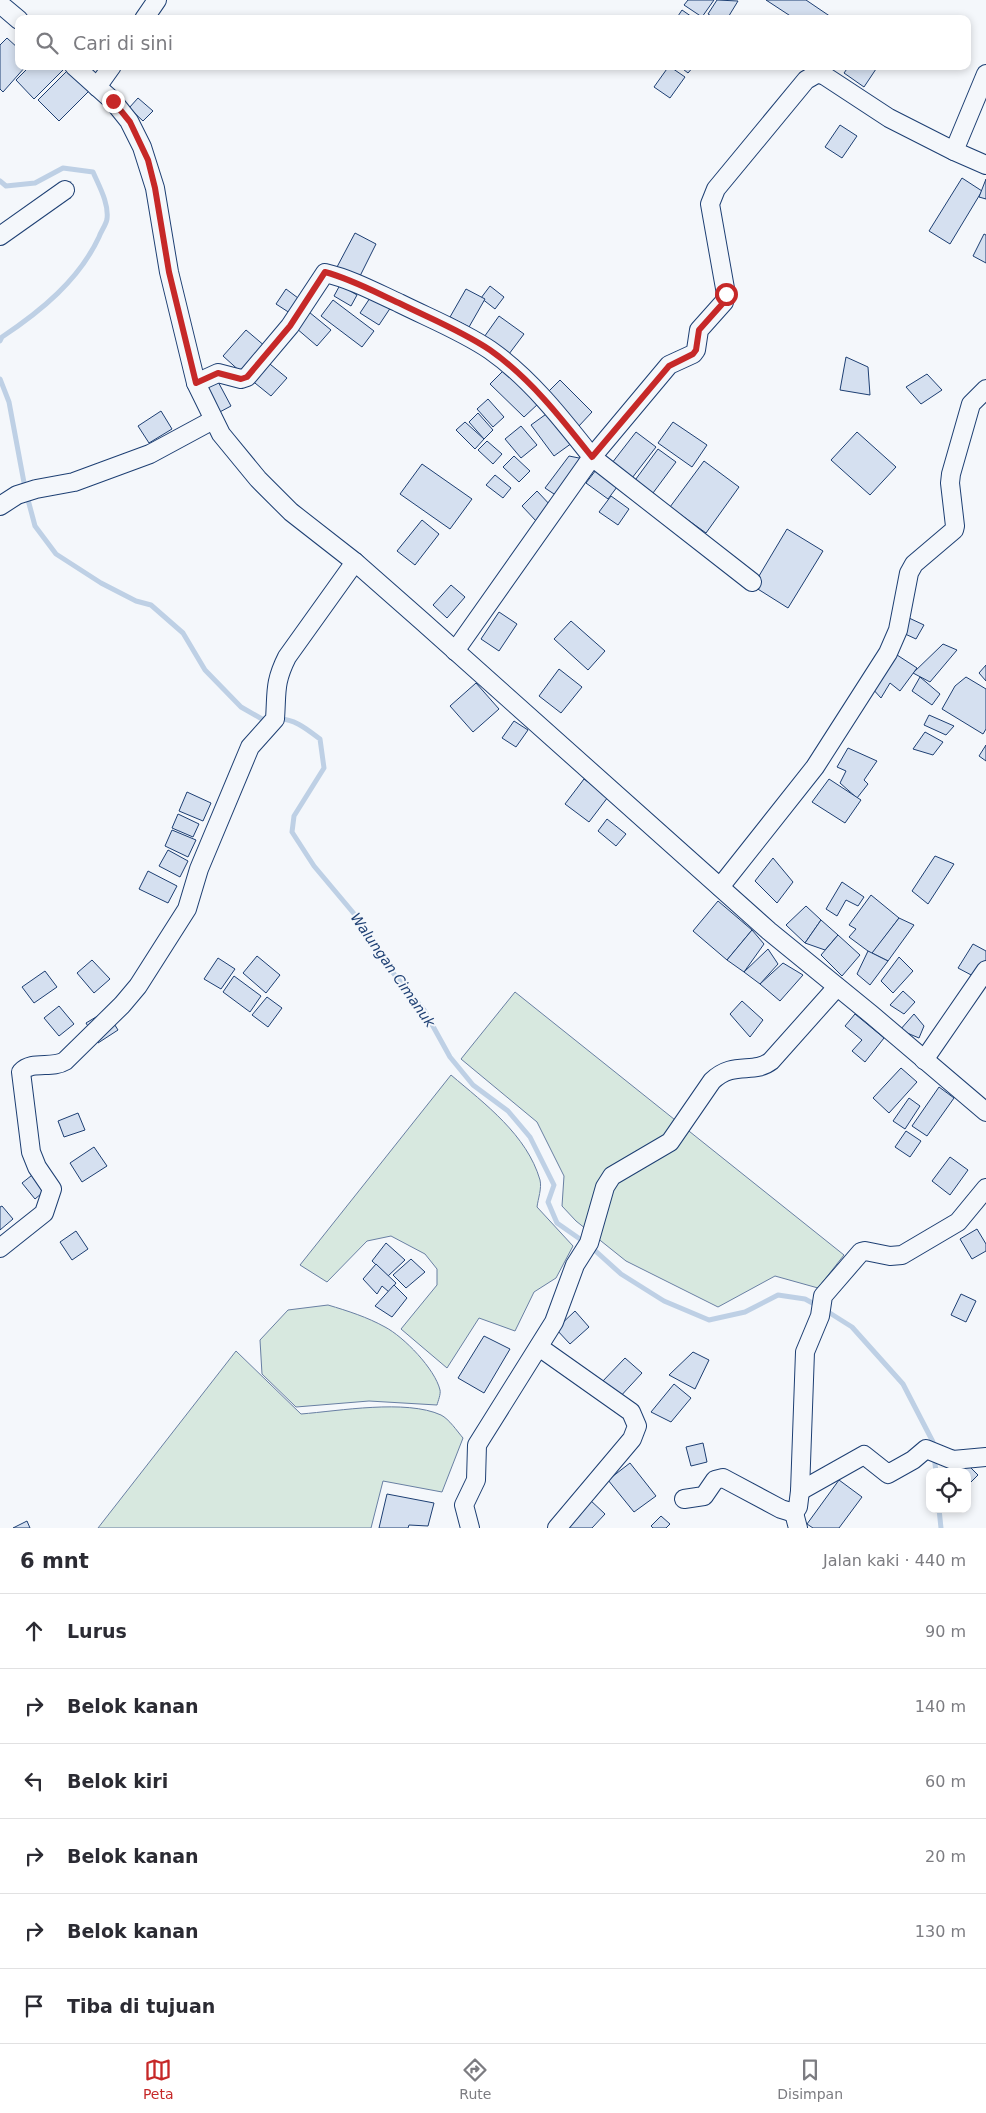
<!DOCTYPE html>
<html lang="id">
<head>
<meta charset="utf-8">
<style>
  :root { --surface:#fff; --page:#f7f7f7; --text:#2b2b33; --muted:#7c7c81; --line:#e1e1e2; --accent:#c62828 }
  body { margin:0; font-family:"DejaVu Sans",sans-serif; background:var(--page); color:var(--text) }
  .controls { position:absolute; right:15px; bottom:15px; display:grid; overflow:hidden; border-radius:10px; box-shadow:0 2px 8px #0003 }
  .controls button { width:45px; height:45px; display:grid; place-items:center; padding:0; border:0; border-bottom:1px solid var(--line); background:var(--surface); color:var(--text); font:25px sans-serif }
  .stop { position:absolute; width:15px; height:15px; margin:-11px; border:4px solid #c62828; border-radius:50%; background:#fff }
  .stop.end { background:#c62828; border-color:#fff; box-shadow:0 1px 5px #0008 }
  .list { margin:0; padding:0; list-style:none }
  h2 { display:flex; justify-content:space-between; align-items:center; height:65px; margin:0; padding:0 20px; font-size:21px }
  h2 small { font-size:16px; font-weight:400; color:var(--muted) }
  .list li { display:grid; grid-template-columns:32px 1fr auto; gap:15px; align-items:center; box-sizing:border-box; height:75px; padding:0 20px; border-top:1px solid var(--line) }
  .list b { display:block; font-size:19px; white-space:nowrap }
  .list em { font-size:16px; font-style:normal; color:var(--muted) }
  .icon { flex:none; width:28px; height:28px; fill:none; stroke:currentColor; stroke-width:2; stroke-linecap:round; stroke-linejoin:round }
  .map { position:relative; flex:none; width:986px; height:1528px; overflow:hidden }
  .search { position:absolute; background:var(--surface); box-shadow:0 2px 8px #0003; left:15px; right:15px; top:15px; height:55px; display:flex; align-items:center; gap:12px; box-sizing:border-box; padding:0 18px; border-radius:10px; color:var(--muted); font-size:19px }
  .sheet { height:515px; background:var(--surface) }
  nav { display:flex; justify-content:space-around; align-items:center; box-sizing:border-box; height:70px; border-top:1px solid var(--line); background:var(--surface); font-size:14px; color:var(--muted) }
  nav a { display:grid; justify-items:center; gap:2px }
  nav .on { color:var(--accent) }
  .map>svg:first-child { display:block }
</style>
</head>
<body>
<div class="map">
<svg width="986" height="1528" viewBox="0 0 986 1528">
  <rect width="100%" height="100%" fill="#f4f7fb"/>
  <!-- green -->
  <g fill="#d7e8df" stroke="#687fa3">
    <polygon points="515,992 844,1255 818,1288 775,1276 718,1307 626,1261 576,1221 562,1206 564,1176 537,1122 461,1059"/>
    <path d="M451,1075C485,1104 527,1135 540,1180C542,1188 538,1199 537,1207L573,1246L556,1278L534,1292L515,1331L479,1318L447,1368L401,1329L437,1285V1269L425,1254L391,1236L367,1241L327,1282L300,1265Z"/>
    <path d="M328,1305C348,1311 367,1317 385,1327C404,1337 435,1369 440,1390C441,1394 438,1401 437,1405L369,1401L296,1407L262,1374L260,1340L288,1310Z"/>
    <path d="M236,1351L301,1414C339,1411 406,1399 441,1415C449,1419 457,1431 463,1438L442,1492L383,1481L371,1528H98Z"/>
  </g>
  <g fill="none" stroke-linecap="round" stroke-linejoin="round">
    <!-- stream -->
    <g stroke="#bed0e5" stroke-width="5">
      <path d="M0,181L6,186L35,183L63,168L93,172C99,186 109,203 107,219C106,225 101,231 99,237C79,280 41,311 2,337L0,341"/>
      <polyline points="0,379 9,402 25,488"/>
      <polyline points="27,496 35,526 56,554 101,583 136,601 151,605 183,633 205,670 241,707 262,719 270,719"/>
      <path d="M278,719C294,718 308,730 320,739L324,768L294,816L292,832L314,866L361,922L389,968L424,1010L450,1057L473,1085L508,1111L530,1137L554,1185L548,1202L557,1223L590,1246L621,1274L664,1301L709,1320L745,1312L778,1295L805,1299L818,1306"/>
      <polyline points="825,1310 852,1327 903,1384 933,1442 933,1448"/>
      <polyline points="934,1456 936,1472"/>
      <polyline points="939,1509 941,1528"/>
    </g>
  </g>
  <!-- building -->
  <g fill="#d5e0f0" stroke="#1d3f73">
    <polygon points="688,0 714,0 702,17 684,5"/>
    <polygon points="717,0 738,1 727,19 716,19 708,14"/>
    <polygon points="766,0 806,0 834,19 795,19"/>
    <polygon points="682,10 695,19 676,19"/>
    <polygon points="7,38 19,49 19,66 26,66 3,92 0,89 0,45"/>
    <polygon points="30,66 62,66 65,68 34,99 16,80"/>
    <polygon points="669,66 685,77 670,98 654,87"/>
    <polygon points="679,66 694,66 688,73"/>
    <polygon points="849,66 878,66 864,87 844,73"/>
    <polygon points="71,67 92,88 59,121 38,100"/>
    <polygon points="138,98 153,111 143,121 129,108"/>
    <polygon points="840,125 857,136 842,158 825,147"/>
    <polygon points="962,178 982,191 950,244 929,231"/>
    <polygon points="986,179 986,199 979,197"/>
    <polygon points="355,233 376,244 359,278 337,267"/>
    <polygon points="984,234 986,235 986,263 973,256"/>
    <polygon points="340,285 357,295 351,306 334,296"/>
    <polygon points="490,286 504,297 495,309 481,298"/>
    <polygon points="286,289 302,301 293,315 276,304"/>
    <polygon points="466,289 485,299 469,327 450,317"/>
    <polygon points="372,295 391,307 379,325 360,313"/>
    <polygon points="333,300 374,331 362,347 321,316"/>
    <polygon points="309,312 331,330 317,346 296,328"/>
    <polygon points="499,316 524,334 506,358 482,340"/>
    <polygon points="246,330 266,347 243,374 223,356"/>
    <polygon points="846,357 868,367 870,395 840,390"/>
    <polygon points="265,360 287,378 271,396 250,379"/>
    <polygon points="505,369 539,403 524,417 490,384"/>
    <polygon points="927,374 942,390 921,404 906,387"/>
    <polygon points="215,376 231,406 216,414 200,384"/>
    <polygon points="560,380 592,412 578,427 546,394"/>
    <polygon points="488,399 504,417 493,427 477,409"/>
    <polygon points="161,411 172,429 149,443 138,426"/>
    <polygon points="549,412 572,443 554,456 531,425"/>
    <polygon points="478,413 493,430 484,439 469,422"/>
    <polygon points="465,422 484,439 475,449 456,430"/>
    <polygon points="673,422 707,445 692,467 658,443"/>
    <polygon points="521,426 537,445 521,458 505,439"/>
    <polygon points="636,432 656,447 632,478 612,463"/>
    <polygon points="857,432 896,467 870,495 831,460"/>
    <polygon points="487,441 502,454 493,464 478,450"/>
    <polygon points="658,449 676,462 650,497 633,483"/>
    <polygon points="514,456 530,471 519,482 503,467"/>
    <polygon points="569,456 584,459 557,496 545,488"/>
    <polygon points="704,461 739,487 706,533 670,507"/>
    <polygon points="422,464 472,499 450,529 400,494"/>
    <polygon points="599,466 620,483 608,499 586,483"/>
    <polygon points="495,475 511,488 503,498 486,485"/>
    <polygon points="537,491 552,507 537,522 522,506"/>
    <polygon points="611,496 629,509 618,525 599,512"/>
    <polygon points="422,520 439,534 415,565 397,551"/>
    <polygon points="787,529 823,551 788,608 753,586"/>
    <polygon points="451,585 465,597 447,618 433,605"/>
    <polygon points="499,612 517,624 499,651 481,639"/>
    <polygon points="909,618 924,625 916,639 903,633"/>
    <polygon points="571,621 605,651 588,670 554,639"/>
    <polygon points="943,644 957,650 930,682 913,673"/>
    <polygon points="894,653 917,668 900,691 890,683 881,698 871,687"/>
    <polygon points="986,665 986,681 979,673"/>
    <polygon points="559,669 582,687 561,713 539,696"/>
    <polygon points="920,677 940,694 932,705 912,691"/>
    <polygon points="966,677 986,689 986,729 983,734 942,709 955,686"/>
    <polygon points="476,683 499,709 473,732 450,706"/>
    <polygon points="929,715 954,726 946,735 924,725"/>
    <polygon points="514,721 528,730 516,747 502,738"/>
    <polygon points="925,732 943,742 933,755 913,749"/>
    <polygon points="986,745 986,761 979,756"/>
    <polygon points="848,748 877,761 864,780 868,784 857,798 840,783 846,771 837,767"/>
    <polygon points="584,779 608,797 589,822 565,804"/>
    <polygon points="829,779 861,800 845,823 812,802"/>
    <polygon points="187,792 211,803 203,821 179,811"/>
    <polygon points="178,814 199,824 193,837 172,828"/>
    <polygon points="607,819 626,834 616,846 598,831"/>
    <polygon points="172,830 196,840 188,857 165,846"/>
    <polygon points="168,850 188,861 180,877 159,866"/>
    <polygon points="935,856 954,864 928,904 912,891"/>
    <polygon points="773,858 793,882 777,903 755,881"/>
    <polygon points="148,871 177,886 168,903 139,889"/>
    <polygon points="842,882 864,897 858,906 846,900 837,916 826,909"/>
    <polygon points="871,895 899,918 872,954 849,937 856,929 849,925"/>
    <polygon points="718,901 752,930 727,960 693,931"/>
    <polygon points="806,906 821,920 805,943 786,925"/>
    <polygon points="899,918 914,925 888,961 872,953"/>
    <polygon points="821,920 838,935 825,950 805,943"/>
    <polygon points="752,930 764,944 744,972 727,960"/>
    <polygon points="838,935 860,955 842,976 821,955"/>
    <polygon points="973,944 986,951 986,961 975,977 958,968"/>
    <polygon points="768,949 778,964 760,984 744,972"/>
    <polygon points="868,951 888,961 870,985 857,974"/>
    <polygon points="257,956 280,975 266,993 243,973"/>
    <polygon points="899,957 913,971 893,993 881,981"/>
    <polygon points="218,958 235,969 221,989 204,979"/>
    <polygon points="92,960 110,979 94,993 77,973"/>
    <polygon points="783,963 803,975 780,1001 760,984"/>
    <polygon points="45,971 57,987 34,1003 22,987"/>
    <polygon points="234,976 261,996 250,1012 223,992"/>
    <polygon points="903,991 915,1002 904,1014 890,1005"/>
    <polygon points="267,997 282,1008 268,1027 252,1015"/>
    <polygon points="742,1001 763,1020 750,1037 730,1014"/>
    <polygon points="59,1006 74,1024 59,1036 44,1018"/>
    <polygon points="106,1011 118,1030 98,1043 86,1023"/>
    <polygon points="855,1014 884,1038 865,1062 852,1051 862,1040 845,1026"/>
    <polygon points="914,1014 924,1026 919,1038 900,1030"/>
    <polygon points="901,1068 917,1082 889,1113 873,1098"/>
    <polygon points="939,1087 954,1098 927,1136 912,1126"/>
    <polygon points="909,1098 920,1106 905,1129 893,1121"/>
    <polygon points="78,1113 85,1130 64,1137 58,1121"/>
    <polygon points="906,1131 921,1141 910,1157 895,1147"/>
    <polygon points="94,1147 107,1166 82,1182 70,1163"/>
    <polygon points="950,1157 968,1170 950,1195 932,1181"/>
    <polygon points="36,1172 48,1188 35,1199 22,1183"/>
    <polygon points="2,1206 13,1219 0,1230 0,1207"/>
    <polygon points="977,1229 986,1244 986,1251 972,1259 960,1239"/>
    <polygon points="76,1231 88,1249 72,1260 60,1242"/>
    <polygon points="386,1243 405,1260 388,1276 372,1261"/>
    <polygon points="411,1259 425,1272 406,1288 393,1275"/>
    <polygon points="376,1264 396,1283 389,1292 382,1286 377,1294 363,1279"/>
    <polygon points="394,1285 407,1298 392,1317 375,1306"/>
    <polygon points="961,1294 976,1301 966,1322 951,1315"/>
    <polygon points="575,1311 589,1327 570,1344 556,1329"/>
    <polygon points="484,1336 510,1349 484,1393 458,1378"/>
    <polygon points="693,1352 709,1360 695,1389 669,1375"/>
    <polygon points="625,1358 642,1373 618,1399 601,1383"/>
    <polygon points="674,1384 691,1398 671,1422 651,1412"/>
    <polygon points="703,1443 707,1462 691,1466 686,1447"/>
    <polygon points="965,1462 978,1475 967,1486 967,1472 955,1472"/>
    <polygon points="630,1463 656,1496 634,1512 608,1480"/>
    <polygon points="839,1480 862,1497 839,1528 813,1528 807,1524"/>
    <polygon points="387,1494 434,1503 428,1526 409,1525 408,1528 379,1528"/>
    <polygon points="589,1499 605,1514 592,1528 569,1528 566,1525"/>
    <polygon points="661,1516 670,1524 666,1528 653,1528 651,1526"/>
    <polygon points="27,1521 30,1528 13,1528"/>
  </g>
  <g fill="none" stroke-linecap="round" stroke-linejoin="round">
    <defs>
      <g id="minor">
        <polyline points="0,4 19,20"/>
        <polyline points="144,19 157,0"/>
        <polyline points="74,66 113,101 129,121 142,147 155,188 169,272 196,383 221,434 258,479 291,512 355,562 422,621 769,931 872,1015 986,1112"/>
        <polyline points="97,87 112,66"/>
        <polyline points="954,151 986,165"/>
        <polyline points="0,236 65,190"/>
        <path d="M196,383L218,373L241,379L247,377L290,326L325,273C351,279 375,292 399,303C429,318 462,331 490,350C530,378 562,419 592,457L669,365L693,354L696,350L699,330L724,302L726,294L710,204L716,189L806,80L818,73L825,76L889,118L954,151L986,74"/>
        <polyline points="0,506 17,495 36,489 74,482 150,454 213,420"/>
        <polyline points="455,651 592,457 752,582"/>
        <polyline points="720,887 815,767 888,653 898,630 909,573 914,564 954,530 955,526 950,483 951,474 971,404 986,389"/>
        <polyline points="924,1060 986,970"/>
        <path d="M0,1248L44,1213L52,1189L37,1167L31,1152L21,1072C32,1060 52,1069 65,1061L122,1005L138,986L187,909L199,869L250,747L275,719C277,692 274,683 287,657L355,562"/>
        <polyline points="539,1347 631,1412 637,1426 632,1439 557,1528"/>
        <polyline points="800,1491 864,1455 888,1474 913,1460 926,1449 953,1460 986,1457"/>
        <polyline points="684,1499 704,1496 715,1480 723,1478 781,1509 794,1513 798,1507 800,1491 805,1352 820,1316 823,1296 861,1252 865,1251 890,1256 902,1255 958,1222 986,1188"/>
        <polyline points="794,1513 798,1528"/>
        <path d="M470,1528L464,1505L476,1480L477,1445L554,1322L575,1265L589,1243L605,1187L612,1176L670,1142L712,1081C734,1060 753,1075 771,1061L837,987"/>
      </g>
    </defs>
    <!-- minor casing -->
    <use href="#minor" stroke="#1d3f73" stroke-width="20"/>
    <!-- minor -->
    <use href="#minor" stroke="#f4f7fb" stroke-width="18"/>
  </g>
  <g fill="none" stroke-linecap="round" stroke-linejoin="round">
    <!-- route -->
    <path stroke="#c62828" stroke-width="6" d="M113,101L130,122L148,160L155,188L169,272L196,383L218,373L241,379L247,377L290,326L325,272C351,279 375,292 399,303C429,318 462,331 490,350C530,378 562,419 592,457L669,366L693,354L696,350L699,330L724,302L726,294"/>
  </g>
  <g text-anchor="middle" stroke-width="4" stroke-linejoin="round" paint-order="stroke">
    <!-- water labels -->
    <g font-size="14" font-style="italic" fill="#1d3f73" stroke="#f4f7fb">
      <text transform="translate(393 970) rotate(55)" y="5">Walungan Cimanuk</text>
    </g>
  </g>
</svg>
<div class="controls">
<button><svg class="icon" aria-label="locate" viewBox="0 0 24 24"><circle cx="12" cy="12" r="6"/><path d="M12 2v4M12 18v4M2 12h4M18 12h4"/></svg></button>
</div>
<div class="stop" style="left:726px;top:294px"></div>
<div class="stop end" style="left:113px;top:101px"></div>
<div class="search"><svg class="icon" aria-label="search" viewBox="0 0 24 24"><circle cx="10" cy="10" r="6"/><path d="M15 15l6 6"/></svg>Cari di sini</div>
</div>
<section class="sheet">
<h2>6 mnt<small>Jalan kaki · 440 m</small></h2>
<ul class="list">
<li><svg class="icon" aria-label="ahead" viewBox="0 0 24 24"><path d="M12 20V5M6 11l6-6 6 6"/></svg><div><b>Lurus</b></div><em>90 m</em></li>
<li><svg class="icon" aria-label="right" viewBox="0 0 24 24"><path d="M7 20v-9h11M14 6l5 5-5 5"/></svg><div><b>Belok kanan</b></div><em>140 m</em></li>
<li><svg class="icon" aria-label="left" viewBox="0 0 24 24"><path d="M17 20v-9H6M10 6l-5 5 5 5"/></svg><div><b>Belok kiri</b></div><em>60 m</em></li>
<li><svg class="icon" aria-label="right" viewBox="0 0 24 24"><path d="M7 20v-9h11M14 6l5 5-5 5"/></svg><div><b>Belok kanan</b></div><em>20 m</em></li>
<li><svg class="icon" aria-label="right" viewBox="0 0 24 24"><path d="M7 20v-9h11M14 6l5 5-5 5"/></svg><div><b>Belok kanan</b></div><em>130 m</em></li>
<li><svg class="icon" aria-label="arrive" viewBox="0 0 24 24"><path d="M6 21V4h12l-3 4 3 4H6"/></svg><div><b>Tiba di tujuan</b></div></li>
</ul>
</section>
<nav>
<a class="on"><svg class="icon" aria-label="map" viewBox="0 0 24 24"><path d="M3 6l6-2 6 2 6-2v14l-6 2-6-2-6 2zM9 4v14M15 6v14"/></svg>Peta</a>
<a><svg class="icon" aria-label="directions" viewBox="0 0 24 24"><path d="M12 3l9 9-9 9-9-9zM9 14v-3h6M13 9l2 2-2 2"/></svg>Rute</a>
<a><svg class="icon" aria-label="saved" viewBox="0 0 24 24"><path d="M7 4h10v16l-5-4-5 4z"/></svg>Disimpan</a>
</nav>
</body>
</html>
